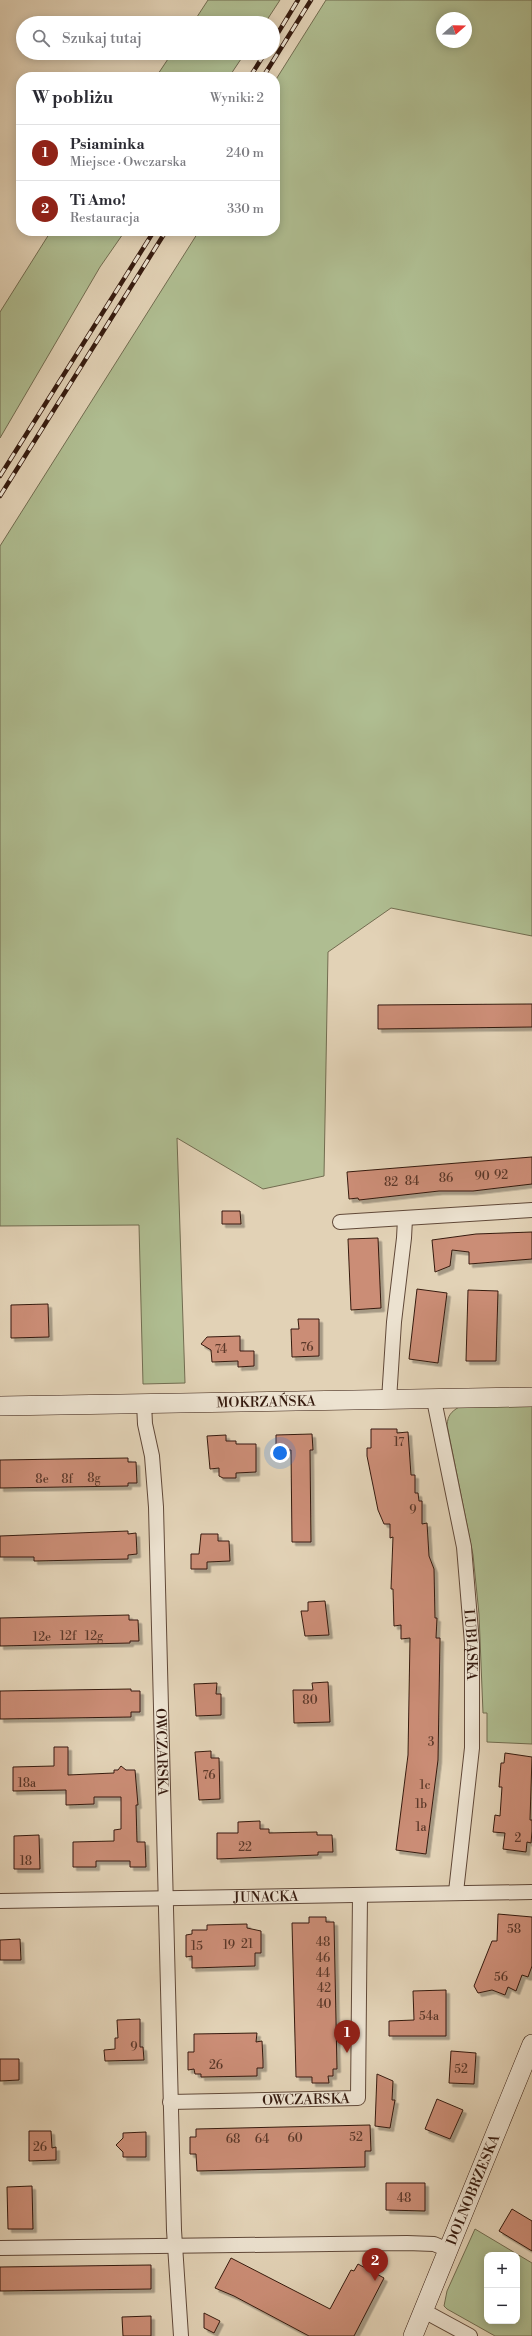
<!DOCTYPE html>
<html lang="pl">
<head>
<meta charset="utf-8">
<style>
  :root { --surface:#fff; --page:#f7f7f7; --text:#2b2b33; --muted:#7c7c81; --line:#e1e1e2; --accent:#8f2418 }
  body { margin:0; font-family:"Libre Bodoni",serif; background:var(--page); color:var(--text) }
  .controls { position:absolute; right:12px; bottom:12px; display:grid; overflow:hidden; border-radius:8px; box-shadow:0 2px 10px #0003 }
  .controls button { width:36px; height:36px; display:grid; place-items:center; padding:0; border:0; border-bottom:1px solid var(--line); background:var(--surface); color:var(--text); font:20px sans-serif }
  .compass { position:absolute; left:436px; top:12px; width:36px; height:36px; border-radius:50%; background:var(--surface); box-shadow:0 2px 10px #0003; rotate:70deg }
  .you { position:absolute; left:280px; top:1453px; width:14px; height:14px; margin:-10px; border:3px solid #fff; border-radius:50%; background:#1a73e8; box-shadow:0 0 0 6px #1a73e833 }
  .badge { display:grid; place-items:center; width:26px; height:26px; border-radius:50%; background:var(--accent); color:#fff; font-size:13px; font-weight:700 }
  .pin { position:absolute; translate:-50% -33px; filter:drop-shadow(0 1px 2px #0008) }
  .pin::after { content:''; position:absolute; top:21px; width:14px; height:12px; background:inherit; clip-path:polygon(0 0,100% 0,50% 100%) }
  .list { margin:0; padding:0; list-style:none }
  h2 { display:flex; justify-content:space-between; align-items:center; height:52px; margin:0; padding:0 16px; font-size:17px }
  h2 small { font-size:13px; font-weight:400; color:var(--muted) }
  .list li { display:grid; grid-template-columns:26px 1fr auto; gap:12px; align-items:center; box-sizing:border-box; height:56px; padding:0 16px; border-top:1px solid var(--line) }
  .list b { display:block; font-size:15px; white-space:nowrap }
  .list p { margin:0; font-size:13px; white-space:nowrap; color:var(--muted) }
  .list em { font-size:13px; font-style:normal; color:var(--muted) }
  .icon { flex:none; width:22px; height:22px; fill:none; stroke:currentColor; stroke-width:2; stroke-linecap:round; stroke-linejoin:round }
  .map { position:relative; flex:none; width:532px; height:2336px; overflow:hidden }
  .search { position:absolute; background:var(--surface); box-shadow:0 2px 10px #0003; left:16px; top:16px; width:264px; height:44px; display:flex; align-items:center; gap:10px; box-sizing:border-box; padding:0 14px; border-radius:22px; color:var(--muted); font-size:15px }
  .panel { position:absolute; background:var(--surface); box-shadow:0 2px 10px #0003; left:16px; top:72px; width:264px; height:164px; border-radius:16px }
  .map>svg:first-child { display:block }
</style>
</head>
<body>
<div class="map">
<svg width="532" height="2336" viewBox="0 0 532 2336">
  <defs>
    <filter id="shadow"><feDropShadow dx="3.5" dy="3.5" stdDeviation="0" flood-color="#0004"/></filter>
  </defs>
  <rect width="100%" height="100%" fill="#e2d2b6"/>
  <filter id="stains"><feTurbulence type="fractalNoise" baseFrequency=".005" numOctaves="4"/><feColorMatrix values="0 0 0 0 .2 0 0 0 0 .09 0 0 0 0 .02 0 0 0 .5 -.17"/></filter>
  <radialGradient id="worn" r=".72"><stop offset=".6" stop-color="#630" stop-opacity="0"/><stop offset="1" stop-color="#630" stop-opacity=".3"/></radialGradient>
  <!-- green -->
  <g fill="#afbd91" stroke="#726c50" fill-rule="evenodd">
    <polygon points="208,0 280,0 265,23 193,23"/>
    <path d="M326,0H532V936L391,908L328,952L324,1176L263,1189L177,1138L185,1383L143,1384L139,1225L0,1226V546L199,231H275V81ZM442,18H466V42H442Z"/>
    <polygon points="172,53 245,53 229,77 156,77"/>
    <polygon points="51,231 125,231 100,267 0,438 0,312"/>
    <path d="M532,1404V1744L487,1742V1713H483L479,1614L473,1555L447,1425C448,1415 451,1412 459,1407Z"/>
    <path d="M475,2229L532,2263V2336H495L447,2309L444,2306L447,2291ZM487,2255H517V2321H487Z"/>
  </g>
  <!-- building -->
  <g fill="#cb8d76" stroke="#361b0f" filter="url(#shadow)">
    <polygon points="532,1004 532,1027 378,1029 378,1005"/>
    <polygon points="532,1157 532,1184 473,1191 439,1191 359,1200 358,1198 349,1199 347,1172"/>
    <polygon points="222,1211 240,1211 241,1224 222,1224"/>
    <polygon points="532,1232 532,1259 469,1264 469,1252 452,1250 450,1266 435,1272 432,1240 476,1234"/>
    <polygon points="378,1238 381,1308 351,1310 348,1239"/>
    <polygon points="417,1289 447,1293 438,1363 409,1359"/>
    <polygon points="468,1290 498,1291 496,1361 466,1361"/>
    <polygon points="48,1304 49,1337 11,1338 11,1305"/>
    <polygon points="298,1319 319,1319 319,1356 292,1357 291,1329 299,1329"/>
    <polygon points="240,1336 240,1351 254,1351 254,1366 238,1367 238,1361 212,1362 211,1350 201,1344 207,1337"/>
    <polygon points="371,1429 397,1429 397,1433 408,1432 411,1475 415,1475 415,1493 418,1493 419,1501 422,1501 422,1524 427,1523 429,1556 434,1569 435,1618 437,1618 436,1638 440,1638 438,1760 426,1854 396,1850 408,1755 410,1638 401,1639 401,1625 394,1626 393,1589 391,1589 393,1537 390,1538 390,1524 384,1524 378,1510 367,1456 367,1448 371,1448"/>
    <polygon points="312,1434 313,1450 310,1450 311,1542 292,1542 291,1450 276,1450 276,1435"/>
    <polygon points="226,1435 226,1441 236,1441 236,1444 256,1444 256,1472 236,1473 236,1478 223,1478 219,1476 219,1468 210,1469 207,1436"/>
    <polygon points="128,1458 128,1462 136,1462 137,1483 128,1483 128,1486 0,1488 0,1460"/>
    <polygon points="128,1531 128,1534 136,1533 137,1554 128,1555 128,1559 34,1561 34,1557 0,1557 0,1536"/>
    <polygon points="201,1534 218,1534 218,1541 229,1541 230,1561 207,1562 207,1569 191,1569 191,1554 199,1554"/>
    <polygon points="325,1601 329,1635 305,1636 301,1611 308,1611 308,1602"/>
    <polygon points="129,1615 129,1620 138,1620 139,1641 130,1641 130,1643 0,1646 0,1618"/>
    <polygon points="328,1682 330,1722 294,1723 293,1690 313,1690 312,1683"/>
    <polygon points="217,1683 216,1694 221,1694 221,1715 196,1716 194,1684"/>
    <polygon points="131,1689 131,1691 140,1691 140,1712 131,1712 131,1717 0,1719 0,1691"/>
    <polygon points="54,1747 68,1747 68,1775 114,1773 114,1770 118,1770 121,1766 126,1770 135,1770 138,1805 136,1805 137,1842 145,1842 146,1867 130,1867 130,1861 96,1861 96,1867 73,1867 73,1842 114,1841 114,1830 121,1829 121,1797 94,1797 94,1804 66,1805 66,1790 13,1791 13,1767 54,1766"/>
    <polygon points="211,1751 211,1758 219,1758 220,1799 199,1800 195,1752"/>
    <polygon points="505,1753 532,1757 530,1820 532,1820 532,1831 531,1843 527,1842 526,1852 503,1849 505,1833 493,1832 495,1815 500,1816 502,1787 499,1787 501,1763 504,1763"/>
    <polygon points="260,1821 260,1829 269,1829 269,1833 317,1832 317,1835 332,1835 333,1852 318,1852 318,1855 217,1859 217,1833 238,1833 238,1822"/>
    <polygon points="39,1835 40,1869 14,1869 14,1836"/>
    <polygon points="498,1914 532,1917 532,1966 528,1977 522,1975 516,1991 508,1987 505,1995 492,1990 478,1993 474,1986 492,1941 497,1941"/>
    <polygon points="309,1917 326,1917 326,1922 334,1922 337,2069 333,2069 333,2076 328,2076 329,2083 312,2083 312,2077 296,2077 292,1923 309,1923"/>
    <polygon points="247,1924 247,1928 261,1931 261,1953 255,1953 255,1966 192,1968 192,1956 186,1957 186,1935 192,1934 192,1930 207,1930 207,1925"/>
    <polygon points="20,1939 21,1960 0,1960 0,1940"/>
    <polygon points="446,1990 446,2036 389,2036 389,2021 414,2020 413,1991"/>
    <polygon points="140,2019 140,2047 143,2047 144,2060 105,2061 104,2050 115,2049 115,2038 118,2038 117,2020"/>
    <polygon points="257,2033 256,2042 262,2041 263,2061 263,2068 257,2068 257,2076 201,2077 201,2074 195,2074 194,2069 188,2070 188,2052 194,2052 194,2034"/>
    <polygon points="451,2051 476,2053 474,2084 449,2083"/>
    <polygon points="0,2059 19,2059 19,2080 0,2081"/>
    <polygon points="377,2074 393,2081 392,2100 395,2100 390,2128 375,2126"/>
    <polygon points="437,2099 463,2110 450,2139 425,2129"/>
    <polygon points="370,2125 371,2151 365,2151 365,2167 197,2171 196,2154 190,2154 190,2137 196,2137 196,2129"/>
    <polygon points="29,2131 51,2131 52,2148 56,2147 56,2160 29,2161"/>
    <polygon points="146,2132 146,2157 123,2157 123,2152 116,2145 123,2138 123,2133"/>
    <polygon points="386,2183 425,2183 425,2211 386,2210"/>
    <polygon points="32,2186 33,2229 8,2229 7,2187"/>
    <polygon points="512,2209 532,2221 532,2251 499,2231"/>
    <polygon points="231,2258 330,2309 351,2270 354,2271 358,2264 384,2278 354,2336 309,2336 234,2296 215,2288"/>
    <polygon points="151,2265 151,2289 0,2291 0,2267"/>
    <polygon points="204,2313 220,2321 214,2333 204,2328"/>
    <polygon points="151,2316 151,2336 123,2336 122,2317"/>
  </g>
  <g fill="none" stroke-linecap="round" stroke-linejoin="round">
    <defs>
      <g id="street">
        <polyline points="340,1222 532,1210"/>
        <polyline points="389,1400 394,1322 404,1238 405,1219"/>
        <path id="s1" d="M434,1400L464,1547L472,1643V1748L456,1892"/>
        <path id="s2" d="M144,1403L145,1424L152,1456L156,1507L174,2230L181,2336"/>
        <path id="s3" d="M0,1901L532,1892"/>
        <path id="s4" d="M170,2102L358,2098L360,1895"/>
        <polyline points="0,2248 407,2243 434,2244 448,2250"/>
        <polyline points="424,2311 470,2336"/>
      </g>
      <g id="secondary">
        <path id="s5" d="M0,1406L532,1397"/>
        <path id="s6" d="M413,2336L532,2044"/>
      </g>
    </defs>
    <!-- street casing -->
    <use href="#street" stroke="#614939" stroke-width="16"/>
    <!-- secondary casing -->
    <use href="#secondary" stroke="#361b0f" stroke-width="20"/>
    <!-- street -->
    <use href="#street" stroke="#ece2d0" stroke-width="14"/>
    <!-- secondary -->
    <use href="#secondary" stroke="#ece2d0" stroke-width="19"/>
    <defs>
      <g id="rail">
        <polyline points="273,41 298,0"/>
        <polyline points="250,77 265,53"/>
        <polyline points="263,77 311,0"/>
        <polyline points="0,476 154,231"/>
        <polyline points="0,496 166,231"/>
      </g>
    </defs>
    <!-- rail casing -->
    <use href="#rail" stroke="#361b0f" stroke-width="4.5"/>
    <!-- rail -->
    <use href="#rail" stroke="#ece2d0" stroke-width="3" stroke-dasharray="9" stroke-linecap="butt"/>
  </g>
  <g text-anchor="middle" stroke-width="3" stroke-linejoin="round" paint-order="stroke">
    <!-- number labels -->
    <g font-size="12" fill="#5b3829">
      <text x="501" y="1179">92</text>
      <text x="482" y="1180">90</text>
      <text x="446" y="1182">86</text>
      <text x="412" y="1185">84</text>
      <text x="391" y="1186">82</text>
      <text x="307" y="1351">76</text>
      <text x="221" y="1353">74</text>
      <text x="399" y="1446">17</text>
      <text x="94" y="1482">8g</text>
      <text x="42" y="1483">8e</text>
      <text x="67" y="1483">8f</text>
      <text x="413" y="1514">9</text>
      <text x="68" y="1640">12f</text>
      <text x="94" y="1640">12g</text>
      <text x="42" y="1641">12e</text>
      <text x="310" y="1704">80</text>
      <text x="431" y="1746">3</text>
      <text x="209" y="1779">76</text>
      <text x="27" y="1787">18a</text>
      <text x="425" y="1789">1c</text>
      <text x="421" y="1808">1b</text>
      <text x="421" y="1831">1a</text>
      <text x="518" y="1842">2</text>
      <text x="245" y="1851">22</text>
      <text x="26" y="1865">18</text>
      <text x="514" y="1933">58</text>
      <text x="323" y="1946">48</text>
      <text x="247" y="1948">21</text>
      <text x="229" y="1949">19</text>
      <text x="197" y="1950">15</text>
      <text x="323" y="1962">46</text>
      <text x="323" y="1977">44</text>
      <text x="501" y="1981">56</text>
      <text x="324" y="1992">42</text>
      <text x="324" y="2008">40</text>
      <text x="429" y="2020">54a</text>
      <text x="134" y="2051">9</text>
      <text x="216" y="2069">26</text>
      <text x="461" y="2073">52</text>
      <text x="356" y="2141">52</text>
      <text x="295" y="2142">60</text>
      <text x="233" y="2143">68</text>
      <text x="262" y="2143">64</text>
      <text x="40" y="2151">26</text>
      <text x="404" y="2202">48</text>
    </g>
    <!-- street labels -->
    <g font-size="14" fill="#361b0f" stroke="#ece2d0">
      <text dy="5" stroke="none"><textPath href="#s5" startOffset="266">MOKRZAŃSKA</textPath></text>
      <text dy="5" stroke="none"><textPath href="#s1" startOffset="248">LUBIĄSKA</textPath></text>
      <text dy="5" stroke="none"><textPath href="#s2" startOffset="350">OWCZARSKA</textPath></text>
      <text dy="5" stroke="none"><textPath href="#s3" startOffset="266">JUNACKA</textPath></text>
      <text dy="5" stroke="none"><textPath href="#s4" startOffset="136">OWCZARSKA</textPath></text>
      <text dy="5" stroke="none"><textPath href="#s6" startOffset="158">DOLNOBRZESKA</textPath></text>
    </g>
  </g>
  <rect width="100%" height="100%" filter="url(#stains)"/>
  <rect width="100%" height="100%" fill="url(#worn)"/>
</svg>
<div class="controls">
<button>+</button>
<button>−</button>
</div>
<svg class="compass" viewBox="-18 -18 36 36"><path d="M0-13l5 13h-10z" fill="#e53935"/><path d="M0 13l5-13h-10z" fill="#7c7c81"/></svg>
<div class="you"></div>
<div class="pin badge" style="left:347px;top:2053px">1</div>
<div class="pin badge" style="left:375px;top:2281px">2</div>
<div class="search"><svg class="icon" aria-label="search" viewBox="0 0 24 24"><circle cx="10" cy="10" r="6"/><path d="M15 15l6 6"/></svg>Szukaj tutaj</div>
<section class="panel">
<h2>W pobliżu<small>Wyniki: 2</small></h2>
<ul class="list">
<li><span class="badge">1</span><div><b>Psiaminka</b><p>Miejsce · Owczarska</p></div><em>240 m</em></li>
<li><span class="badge">2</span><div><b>Ti Amo!</b><p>Restauracja</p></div><em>330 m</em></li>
</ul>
</section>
</div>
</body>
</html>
